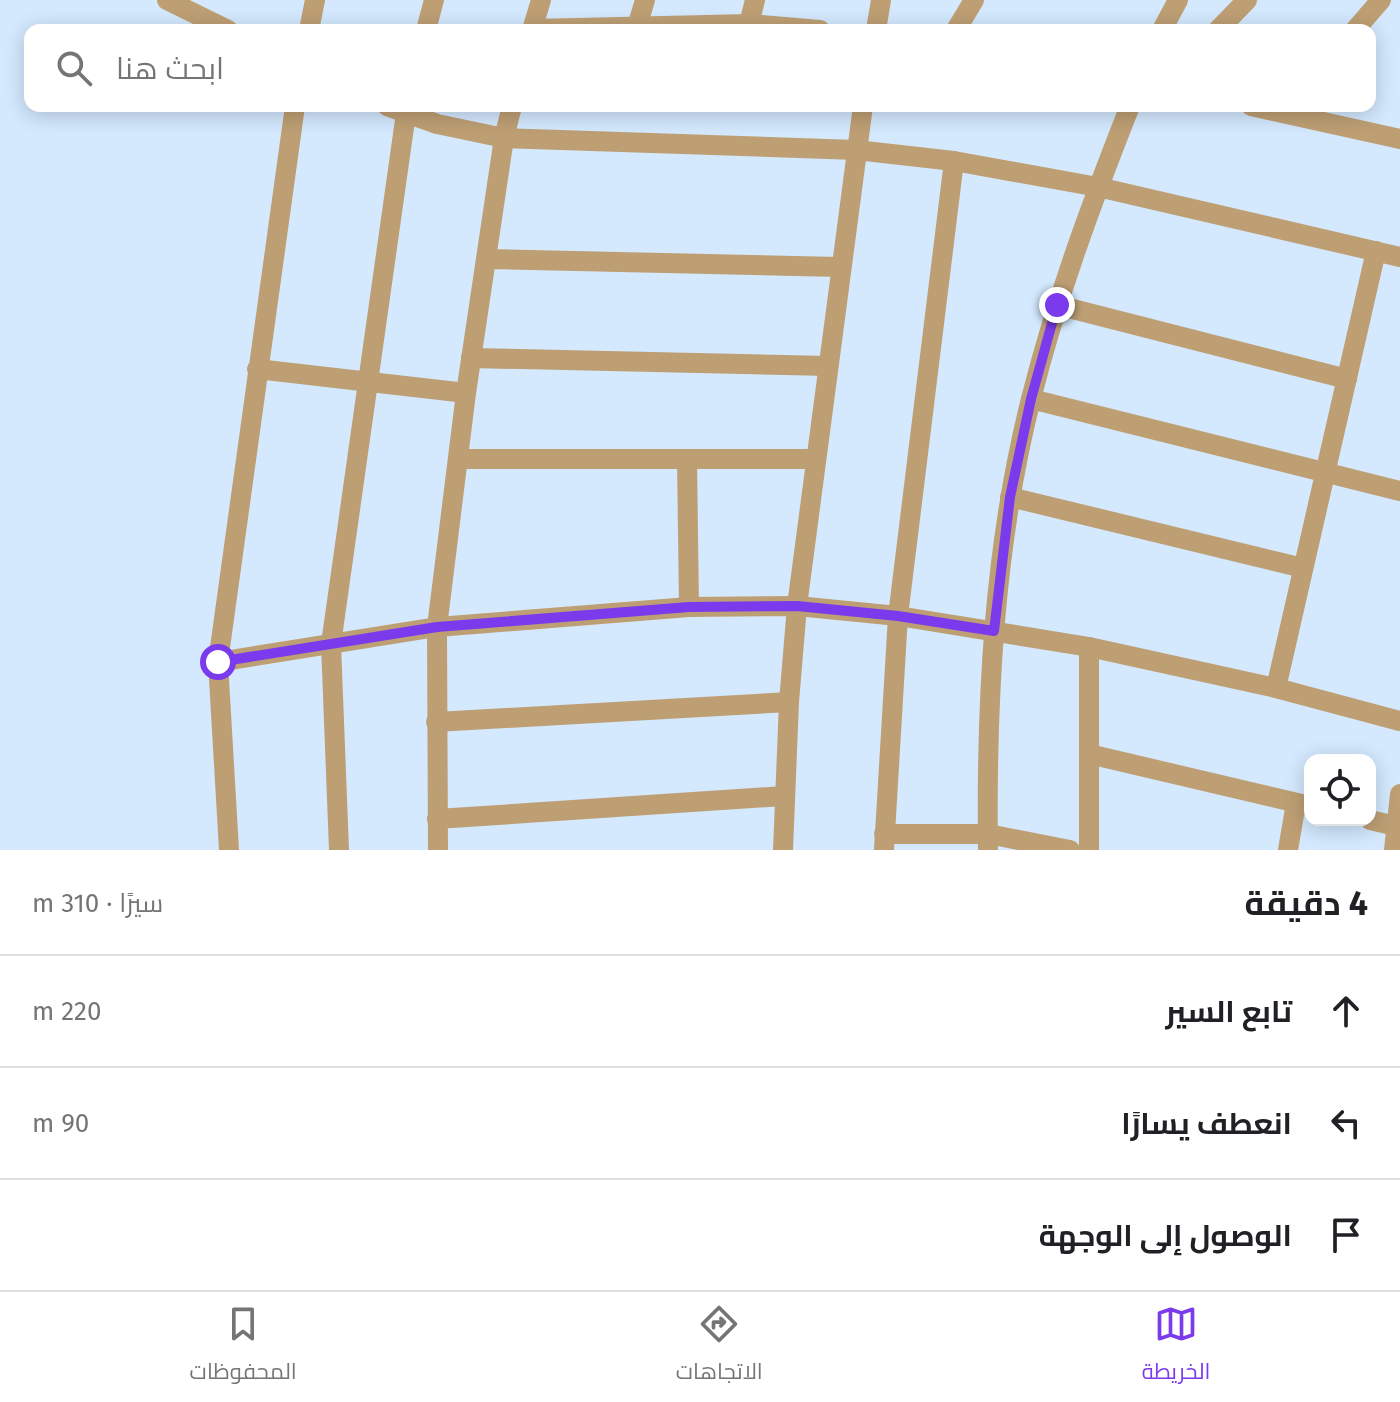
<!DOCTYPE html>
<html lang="ar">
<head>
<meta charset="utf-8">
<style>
  :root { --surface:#fff; --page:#f6f6f6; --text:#202124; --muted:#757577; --line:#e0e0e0; --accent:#7c3aed }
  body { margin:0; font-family:"Fira Sans",Cairo,sans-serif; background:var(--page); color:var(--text); direction:rtl }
  .controls { position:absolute; right:24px; bottom:24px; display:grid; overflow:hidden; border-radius:16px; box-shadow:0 4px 20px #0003 }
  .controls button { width:72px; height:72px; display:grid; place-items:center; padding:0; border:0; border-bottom:2px solid var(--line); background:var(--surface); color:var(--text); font:40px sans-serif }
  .stop { position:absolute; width:24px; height:24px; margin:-18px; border:6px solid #7c3aed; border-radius:50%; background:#fff }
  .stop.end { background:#7c3aed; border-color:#fff; box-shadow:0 2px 8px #0008 }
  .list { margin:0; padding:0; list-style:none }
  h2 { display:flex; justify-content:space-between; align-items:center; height:104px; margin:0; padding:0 32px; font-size:34px }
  h2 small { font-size:26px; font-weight:400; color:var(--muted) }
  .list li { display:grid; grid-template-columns:52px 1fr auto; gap:24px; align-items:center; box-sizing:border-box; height:112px; padding:0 32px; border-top:2px solid var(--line) }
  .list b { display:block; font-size:30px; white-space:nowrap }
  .list em { font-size:26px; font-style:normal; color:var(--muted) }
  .icon { flex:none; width:44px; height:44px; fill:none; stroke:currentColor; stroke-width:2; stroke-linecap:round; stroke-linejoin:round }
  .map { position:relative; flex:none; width:1400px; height:850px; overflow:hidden; direction:ltr }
  .search { position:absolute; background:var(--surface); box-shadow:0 4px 20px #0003; left:24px; right:24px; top:24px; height:88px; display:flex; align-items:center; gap:20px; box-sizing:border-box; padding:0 28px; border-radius:16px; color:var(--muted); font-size:30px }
  .sheet { height:440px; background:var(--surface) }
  nav { display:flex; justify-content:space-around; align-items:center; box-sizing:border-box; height:112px; border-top:2px solid var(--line); background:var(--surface); font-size:22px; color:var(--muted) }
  nav a { display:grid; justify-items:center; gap:4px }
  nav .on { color:var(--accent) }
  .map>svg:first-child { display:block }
</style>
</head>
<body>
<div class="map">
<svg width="1400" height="850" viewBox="0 0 1400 850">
  <rect width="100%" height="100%" fill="#d4e9fe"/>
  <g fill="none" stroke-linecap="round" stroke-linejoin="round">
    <!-- street -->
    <g stroke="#be9f74" stroke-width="20">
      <polyline points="167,0 228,30"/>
      <polyline points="749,24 755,0"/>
      <polyline points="637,27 645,0"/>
      <polyline points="533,29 749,24 820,30"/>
      <polyline points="309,30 315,0"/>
      <polyline points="426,30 434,0"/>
      <polyline points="532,30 541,0"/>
      <polyline points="876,30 881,0"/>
      <polyline points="956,30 974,0"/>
      <polyline points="1162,30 1178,0"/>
      <polyline points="1218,30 1247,0"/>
      <polyline points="1355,30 1381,0"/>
      <polyline points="387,106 437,124 504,138 856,150 954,161 1098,187 1400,257"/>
      <polyline points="1251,106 1400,139"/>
      <polyline points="486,259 840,267"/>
      <polyline points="1057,305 1347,379"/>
      <polyline points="471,358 828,366"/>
      <polyline points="257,369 466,393"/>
      <polyline points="1031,399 1400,491"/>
      <polyline points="458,459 816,459"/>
      <polyline points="687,459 689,607"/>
      <polyline points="1010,497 1303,568"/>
      <polyline points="218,662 437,627 689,607 797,606 898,616 1089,647 1276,688 1400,721"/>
      <polyline points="1276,688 1376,251"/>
      <polyline points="436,722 789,702"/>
      <polyline points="1089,754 1310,806"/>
      <polyline points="437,819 784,796"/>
      <polyline points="1370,820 1400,827"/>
      <polyline points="884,834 988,834 1070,850"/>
      <polyline points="229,850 218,662 295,106"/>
      <polyline points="339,850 331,644 407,106"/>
      <polyline points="438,850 437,627 466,393 504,138 512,106"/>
      <polyline points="783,850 789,702 797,606 863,106"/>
      <polyline points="884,850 898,616 954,161"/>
      <path d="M988,850C986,700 994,545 1031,399C1056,299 1092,202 1130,106"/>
      <polyline points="1089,850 1089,647"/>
      <polyline points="1288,850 1296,803"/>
      <polyline points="1394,850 1400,794"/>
    </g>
  </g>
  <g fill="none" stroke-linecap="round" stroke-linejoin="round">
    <!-- route -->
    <polyline stroke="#7c3aed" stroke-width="10" points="218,662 437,627 689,607 797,606 898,616 994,631 1010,497 1031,399 1057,305"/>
  </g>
</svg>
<div class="controls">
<button><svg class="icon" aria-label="locate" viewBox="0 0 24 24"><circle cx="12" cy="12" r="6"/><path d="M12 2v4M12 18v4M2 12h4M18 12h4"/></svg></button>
</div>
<div class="stop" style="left:218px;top:662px"></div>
<div class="stop end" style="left:1057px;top:305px"></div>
<div class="search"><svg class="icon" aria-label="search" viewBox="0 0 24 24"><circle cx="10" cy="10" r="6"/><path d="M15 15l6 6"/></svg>ابحث هنا</div>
</div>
<section class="sheet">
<h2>4 دقيقة<small>سيرًا · 310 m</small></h2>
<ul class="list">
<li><svg class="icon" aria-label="ahead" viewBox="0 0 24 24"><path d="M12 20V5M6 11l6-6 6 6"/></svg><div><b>تابع السير</b></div><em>220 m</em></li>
<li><svg class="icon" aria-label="left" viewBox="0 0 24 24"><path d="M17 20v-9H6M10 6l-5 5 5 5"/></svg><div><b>انعطف يسارًا</b></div><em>90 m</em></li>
<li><svg class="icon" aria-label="arrive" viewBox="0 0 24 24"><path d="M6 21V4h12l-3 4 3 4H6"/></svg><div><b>الوصول إلى الوجهة</b></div></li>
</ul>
</section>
<nav>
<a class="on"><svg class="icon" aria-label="map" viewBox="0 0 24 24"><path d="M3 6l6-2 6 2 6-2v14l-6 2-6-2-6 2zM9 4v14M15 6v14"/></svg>الخريطة</a>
<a><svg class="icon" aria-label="directions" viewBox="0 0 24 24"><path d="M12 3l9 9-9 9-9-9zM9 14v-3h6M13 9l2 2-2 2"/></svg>الاتجاهات</a>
<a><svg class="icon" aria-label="saved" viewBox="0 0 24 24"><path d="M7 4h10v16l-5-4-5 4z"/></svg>المحفوظات</a>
</nav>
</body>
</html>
